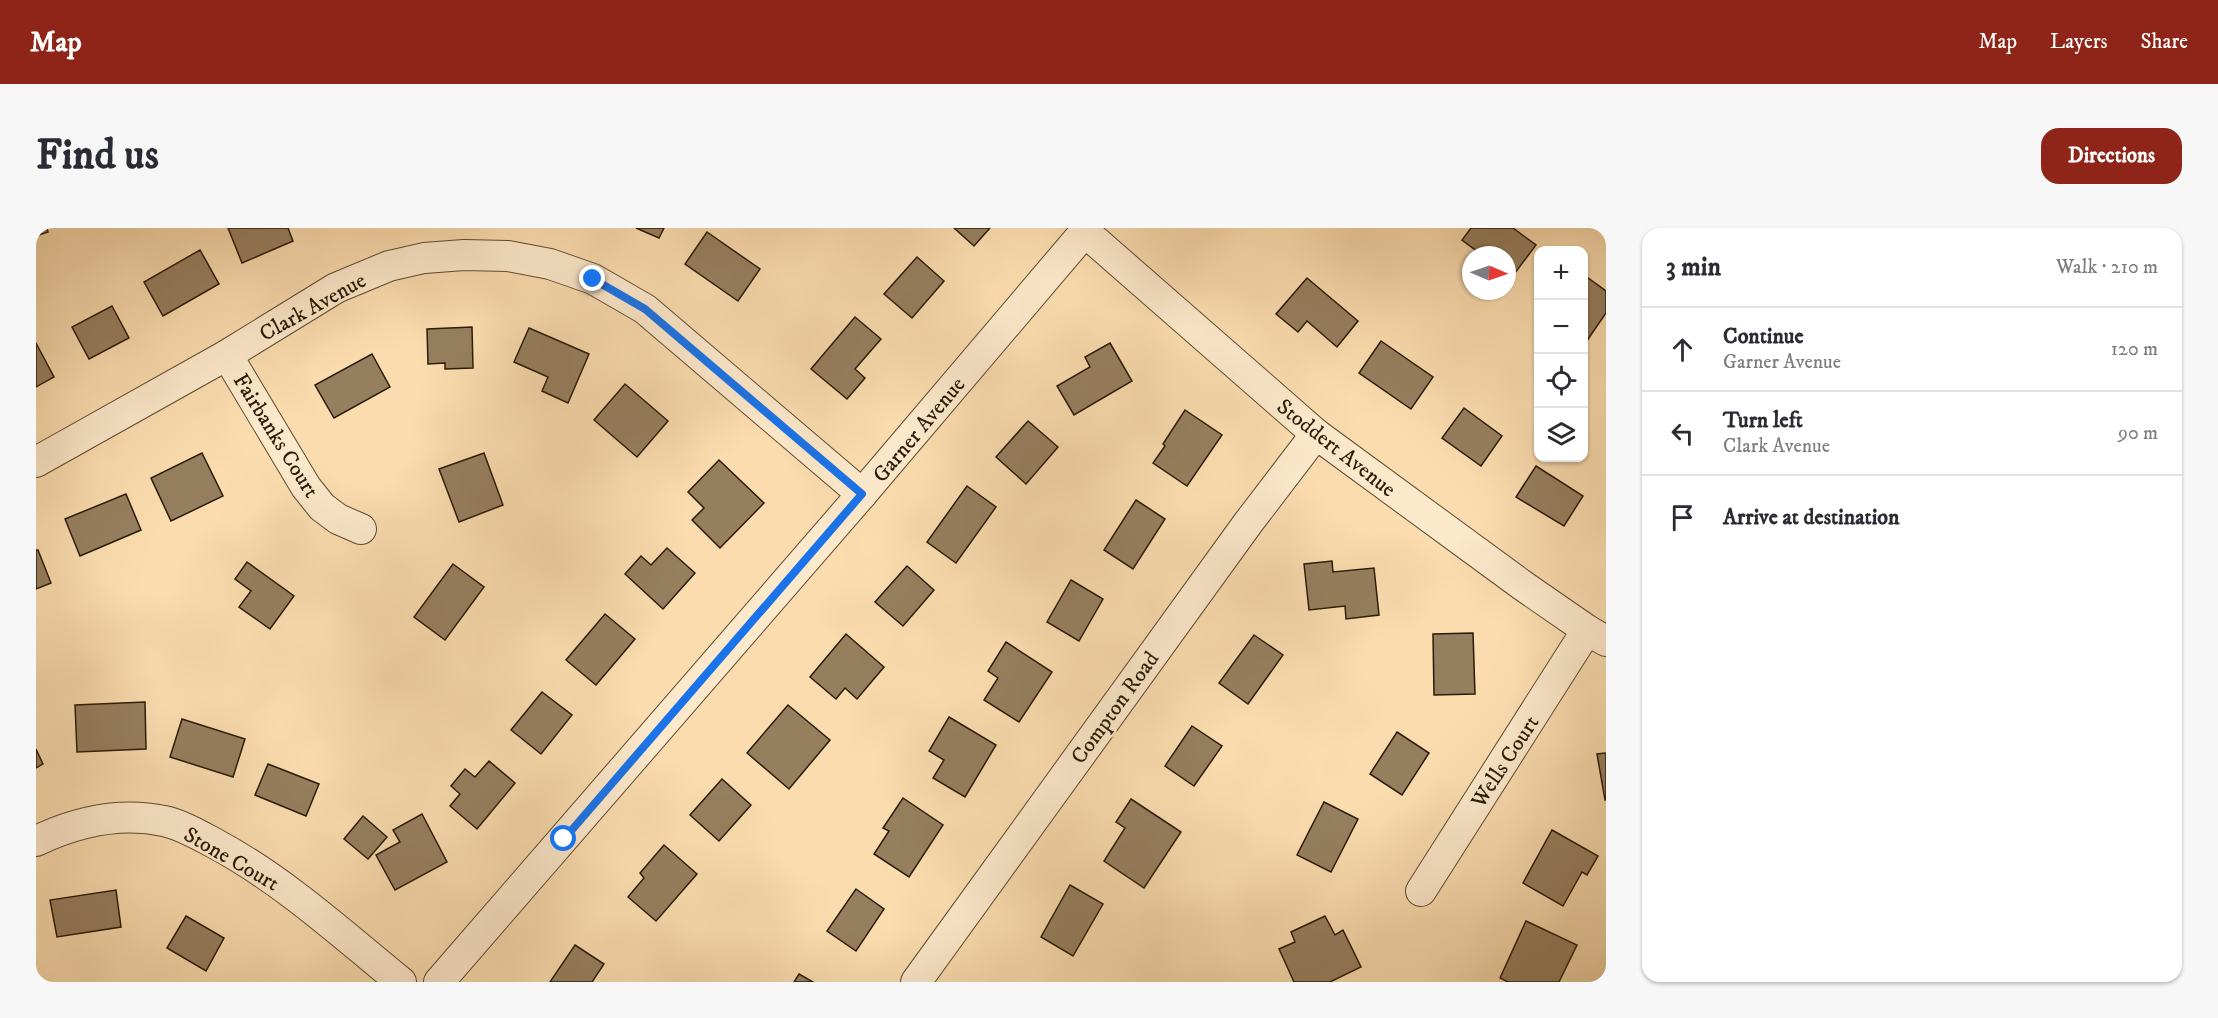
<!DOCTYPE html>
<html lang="en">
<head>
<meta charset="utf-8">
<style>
  :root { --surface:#fff; --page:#f7f7f7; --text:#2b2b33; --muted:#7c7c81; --line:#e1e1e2; --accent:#8f2418 }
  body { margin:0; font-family:"IM FELL DW Pica",serif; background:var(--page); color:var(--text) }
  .controls { position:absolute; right:18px; top:18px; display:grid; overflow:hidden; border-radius:12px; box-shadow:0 2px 4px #0004 }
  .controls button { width:54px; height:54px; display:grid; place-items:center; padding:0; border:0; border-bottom:2px solid var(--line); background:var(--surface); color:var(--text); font:30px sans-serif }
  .compass { position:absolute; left:1426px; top:18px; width:54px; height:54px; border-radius:50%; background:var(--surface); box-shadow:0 2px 4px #0004; rotate:92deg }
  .stop { position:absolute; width:18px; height:18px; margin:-14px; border:4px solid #1a73e8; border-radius:50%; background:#fff }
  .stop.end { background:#1a73e8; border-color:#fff; box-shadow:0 2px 6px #0008 }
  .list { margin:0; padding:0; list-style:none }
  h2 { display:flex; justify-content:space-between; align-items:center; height:78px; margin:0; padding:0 24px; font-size:26px }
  h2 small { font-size:20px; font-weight:400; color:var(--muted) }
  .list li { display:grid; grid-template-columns:39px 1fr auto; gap:18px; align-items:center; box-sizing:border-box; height:84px; padding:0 24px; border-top:2px solid var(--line) }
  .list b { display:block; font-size:22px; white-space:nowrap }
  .list p { margin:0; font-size:20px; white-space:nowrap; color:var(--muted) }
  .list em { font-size:20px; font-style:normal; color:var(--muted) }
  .icon { flex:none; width:33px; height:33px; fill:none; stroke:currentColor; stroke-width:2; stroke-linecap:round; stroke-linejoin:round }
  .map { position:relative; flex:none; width:1570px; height:754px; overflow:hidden; border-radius:18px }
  header { display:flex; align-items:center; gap:36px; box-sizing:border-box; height:84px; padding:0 30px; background:var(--accent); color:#fff }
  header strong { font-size:28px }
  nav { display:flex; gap:33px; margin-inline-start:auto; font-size:21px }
  .intro { display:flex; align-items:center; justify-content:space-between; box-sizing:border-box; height:144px; padding:0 36px }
  h1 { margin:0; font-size:42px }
  .button { padding:15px 27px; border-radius:18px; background:var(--accent); color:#fff; font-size:21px; font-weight:700 }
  main { display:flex; gap:36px; padding:0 36px }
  aside { flex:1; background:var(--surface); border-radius:18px; box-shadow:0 2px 4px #0004 }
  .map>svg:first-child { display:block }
</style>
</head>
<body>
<header>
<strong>Map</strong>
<nav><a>Map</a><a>Layers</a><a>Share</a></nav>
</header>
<div class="intro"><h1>Find us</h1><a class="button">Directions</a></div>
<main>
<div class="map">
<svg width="1570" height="754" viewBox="0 0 1570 754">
  <rect width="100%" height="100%" fill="#fadcaf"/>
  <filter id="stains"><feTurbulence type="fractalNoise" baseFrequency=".00333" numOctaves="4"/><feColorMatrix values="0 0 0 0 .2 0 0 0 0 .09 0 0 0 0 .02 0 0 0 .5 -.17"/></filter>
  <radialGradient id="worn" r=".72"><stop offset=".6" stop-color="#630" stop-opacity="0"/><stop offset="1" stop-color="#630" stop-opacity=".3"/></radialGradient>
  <!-- building -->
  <g fill="#967f5f" stroke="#2a1b08" stroke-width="1.5">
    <polygon points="0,0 11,0 12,4 0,8"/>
    <polygon points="192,0 252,0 257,13 206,35"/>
    <polygon points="600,0 628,0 623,10"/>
    <polygon points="918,0 954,0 938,18"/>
    <polygon points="1435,0 1477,0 1500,17 1476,49 1471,45 1471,27 1446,27 1426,12"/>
    <polygon points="671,4 724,41 702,73 649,36"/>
    <polygon points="164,22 183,56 127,88 108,54"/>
    <polygon points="881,29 908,53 876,90 848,66"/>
    <polygon points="1548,47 1570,63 1570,85 1548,117"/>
    <polygon points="1271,50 1322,93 1301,119 1271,93 1262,104 1240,86"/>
    <polygon points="76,78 93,110 53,131 36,99"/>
    <polygon points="819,89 845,111 819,141 829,150 811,171 775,141"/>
    <polygon points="436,99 437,140 409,141 409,135 392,136 391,101"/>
    <polygon points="493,100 553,126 532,175 506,163 512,149 478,134"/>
    <polygon points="1345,113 1397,149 1375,181 1323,145"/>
    <polygon points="0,115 18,149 0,159"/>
    <polygon points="1074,115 1096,153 1038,187 1021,158 1054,139 1049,129"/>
    <polygon points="336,126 354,159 298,190 279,157"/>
    <polygon points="589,156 632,193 601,229 558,192"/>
    <polygon points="1428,180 1466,208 1445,238 1406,210"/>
    <polygon points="1149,182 1186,207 1151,258 1117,235 1129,218 1127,216"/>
    <polygon points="992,193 1022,219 990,256 960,229"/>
    <polygon points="166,225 187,268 135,293 115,250"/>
    <polygon points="448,225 467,277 423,294 403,241"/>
    <polygon points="683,232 728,275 684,320 656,292 668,280 652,264"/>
    <polygon points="1500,238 1547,268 1528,298 1480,269"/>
    <polygon points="931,258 960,279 920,335 891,314"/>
    <polygon points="90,266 105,302 44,328 29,291"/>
    <polygon points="1100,272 1129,291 1097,341 1068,322"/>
    <polygon points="631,320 659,345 627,381 589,346 605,328 615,337"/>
    <polygon points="0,322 2,322 15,355 0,361"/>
    <polygon points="1296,333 1297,344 1338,340 1343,387 1310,391 1309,378 1273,382 1268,336"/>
    <polygon points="211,334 258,368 234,401 203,379 215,363 199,351"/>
    <polygon points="417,336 448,359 409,412 378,389"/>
    <polygon points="871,338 898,362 867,398 839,374"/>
    <polygon points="1035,352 1067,371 1043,413 1011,394"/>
    <polygon points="569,386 599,411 560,457 530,432"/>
    <polygon points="1437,405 1439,466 1398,467 1397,406"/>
    <polygon points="810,406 848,439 821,471 809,460 800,471 774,449"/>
    <polygon points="1218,407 1247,427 1212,476 1183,455"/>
    <polygon points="970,414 1016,444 983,494 948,472 962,450 952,443"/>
    <polygon points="506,464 536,487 505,526 475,502"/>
    <polygon points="109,474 110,521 41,524 39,477"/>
    <polygon points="752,477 794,512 753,561 711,525"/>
    <polygon points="913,489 960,517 929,569 897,550 908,532 893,523"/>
    <polygon points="146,491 209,511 197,549 134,529"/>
    <polygon points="1156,498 1186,518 1158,558 1129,538"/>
    <polygon points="1361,504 1393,525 1366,567 1334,546"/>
    <polygon points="0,521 7,536 0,540"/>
    <polygon points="1570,525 1570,572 1569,572 1561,526"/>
    <polygon points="453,533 479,555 441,601 414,578 424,566 415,558 429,541 439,549"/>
    <polygon points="232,536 283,556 270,588 219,567"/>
    <polygon points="686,551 715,577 683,613 654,587"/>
    <polygon points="867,570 907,597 873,649 838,626 853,603 847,600"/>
    <polygon points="1095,571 1145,604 1108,660 1068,633 1089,600 1080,594"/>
    <polygon points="1288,574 1322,591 1295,644 1261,627"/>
    <polygon points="386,586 411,634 359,662 340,627 364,614 357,602"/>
    <polygon points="327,588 351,609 332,631 308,611"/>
    <polygon points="1516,602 1562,628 1551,647 1546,644 1527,678 1487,655"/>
    <polygon points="628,617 661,646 620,693 592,669 608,650 604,645"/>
    <polygon points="1034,657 1067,676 1037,728 1005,709"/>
    <polygon points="820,661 848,681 820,723 791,703"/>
    <polygon points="80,662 85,699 21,709 14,672"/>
    <polygon points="150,688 188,710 170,743 131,720"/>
    <polygon points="1289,688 1299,707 1307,702 1325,739 1294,754 1258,754 1243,721 1259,714 1255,704"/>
    <polygon points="1490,693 1541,717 1523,754 1472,754 1464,750"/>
    <polygon points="539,717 568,736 556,754 514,754"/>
    <polygon points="763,746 777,754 758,754"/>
  </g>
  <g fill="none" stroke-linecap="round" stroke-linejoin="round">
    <defs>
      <g id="street">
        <polyline points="1049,4 1280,206 1486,357 1551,402 1570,413"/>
        <polyline points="191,127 270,259 286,279 302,291 325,301"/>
        <polyline points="0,234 191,127 300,60 353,38 388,30 428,27 472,28 514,36 557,51 609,81 826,266"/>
        <path d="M0,613C40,594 85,584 128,593C146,597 163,607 178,615C247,652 305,705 365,754"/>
        <polyline points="1385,663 1551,402"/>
        <polyline points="403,754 826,266 1052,0"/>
        <polyline points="880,754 1212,295 1280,206"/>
      </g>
    </defs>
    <!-- street casing -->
    <use href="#street" stroke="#5e4b32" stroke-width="32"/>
    <!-- street -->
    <use href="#street" stroke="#fce8cb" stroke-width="30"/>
  </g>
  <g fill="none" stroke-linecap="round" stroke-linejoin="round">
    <!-- route -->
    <polyline stroke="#1a73e8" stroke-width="8" points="528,611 826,266 609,81 557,51"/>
  </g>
  <g text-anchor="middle" stroke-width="5" stroke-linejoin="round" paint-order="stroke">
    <!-- street labels -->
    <g font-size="22" fill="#2a1b08" stroke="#fce8cb">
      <text transform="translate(276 78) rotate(-29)" y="8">Clark Avenue</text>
      <text transform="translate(882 201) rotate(-50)" y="8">Garner Avenue</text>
      <text transform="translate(241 207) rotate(58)" y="8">Fairbanks Court</text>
      <text transform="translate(1301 219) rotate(38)" y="8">Stoddert Avenue</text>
      <text transform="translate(1078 479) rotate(-54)" y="8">Compton Road</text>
      <text transform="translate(1468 533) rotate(-57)" y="8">Wells Court</text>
      <text transform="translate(196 630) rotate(30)" y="8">Stone Court</text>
    </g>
  </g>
  <rect width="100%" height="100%" filter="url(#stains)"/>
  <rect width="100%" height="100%" fill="url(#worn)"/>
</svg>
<div class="controls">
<button>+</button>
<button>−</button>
<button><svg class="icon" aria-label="locate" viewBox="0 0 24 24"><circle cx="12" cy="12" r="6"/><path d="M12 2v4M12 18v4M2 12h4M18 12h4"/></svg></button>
<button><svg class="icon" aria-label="layers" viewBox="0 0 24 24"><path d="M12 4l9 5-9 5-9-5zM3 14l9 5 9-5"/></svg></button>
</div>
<svg class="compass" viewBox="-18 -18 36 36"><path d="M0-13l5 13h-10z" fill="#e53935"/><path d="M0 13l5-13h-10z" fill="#7c7c81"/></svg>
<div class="stop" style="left:528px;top:611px"></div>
<div class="stop end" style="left:557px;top:51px"></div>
</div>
<aside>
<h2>3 min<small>Walk · 210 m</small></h2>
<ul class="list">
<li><svg class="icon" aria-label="ahead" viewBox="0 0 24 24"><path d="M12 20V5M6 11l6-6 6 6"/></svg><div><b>Continue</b><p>Garner Avenue</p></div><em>120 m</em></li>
<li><svg class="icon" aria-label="left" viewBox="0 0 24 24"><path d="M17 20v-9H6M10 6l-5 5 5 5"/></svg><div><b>Turn left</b><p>Clark Avenue</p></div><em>90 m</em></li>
<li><svg class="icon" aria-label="arrive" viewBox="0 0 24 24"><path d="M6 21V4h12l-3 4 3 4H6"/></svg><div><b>Arrive at destination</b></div></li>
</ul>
</aside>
</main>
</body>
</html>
